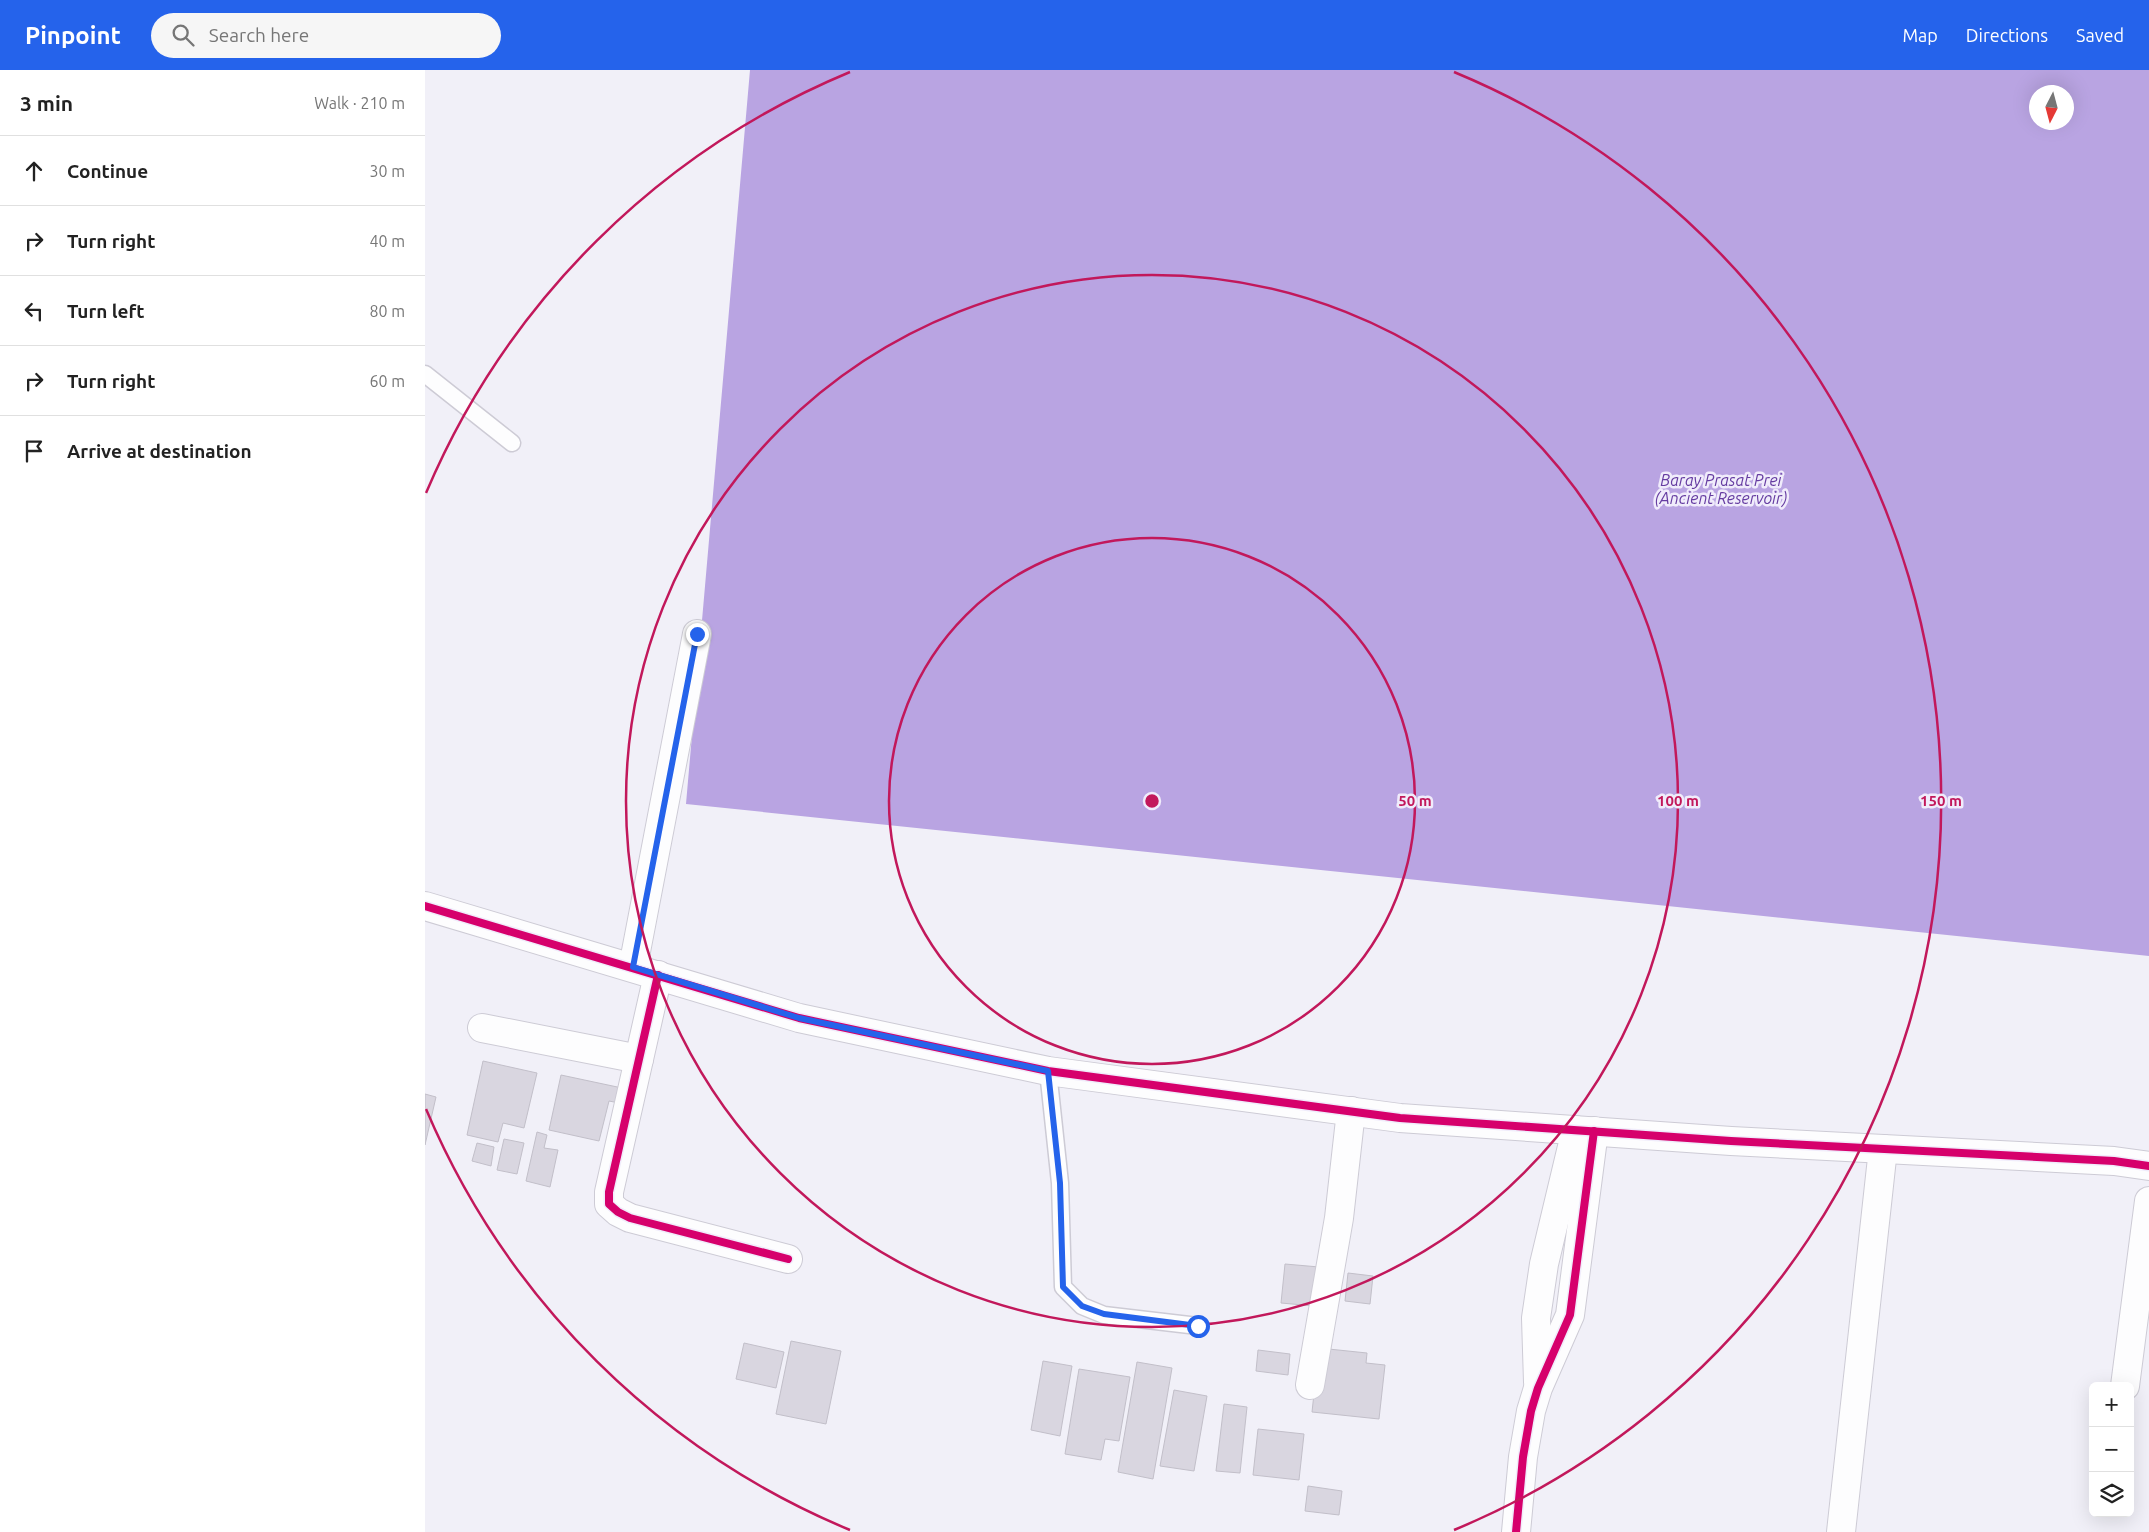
<!DOCTYPE html>
<html lang="en">
<head>
<meta charset="utf-8">
<style>
  :root { --surface:#fff; --page:#f6f6f6; --text:#222; --muted:#767676; --line:#e0e0e0; --accent:#2563eb }
  body { margin:0; font-family:Ubuntu,sans-serif; background:var(--page); color:var(--text) }
  .controls { position:absolute; right:15px; bottom:15px; display:grid; overflow:hidden; border-radius:8px; box-shadow:0 5px 20px #0002 }
  .controls button { width:45px; height:45px; display:grid; place-items:center; padding:0; border:0; border-bottom:1px solid var(--line); background:var(--surface); color:var(--text); font:25px sans-serif }
  .compass { position:absolute; left:1604px; top:15px; width:45px; height:45px; border-radius:50%; background:var(--surface); box-shadow:0 5px 20px #0002; rotate:186deg }
  .stop { position:absolute; width:15px; height:15px; margin:-11px; border:4px solid #2563eb; border-radius:50%; background:#fff }
  .stop.end { background:#2563eb; border-color:#fff; box-shadow:0 1px 5px #0008 }
  .list { margin:0; padding:0; list-style:none }
  h2 { display:flex; justify-content:space-between; align-items:center; height:65px; margin:0; padding:0 20px; font-size:21px }
  h2 small { font-size:16px; font-weight:400; color:var(--muted) }
  .list li { display:grid; grid-template-columns:32px 1fr auto; gap:15px; align-items:center; box-sizing:border-box; height:70px; padding:0 20px; border-top:1px solid var(--line) }
  .list b { display:block; font-size:19px; white-space:nowrap }
  .list em { font-size:16px; font-style:normal; color:var(--muted) }
  .icon { flex:none; width:28px; height:28px; fill:none; stroke:currentColor; stroke-width:2; stroke-linecap:round; stroke-linejoin:round }
  .map { position:relative; flex:none; width:1724px; height:1462px; overflow:hidden }
  header { display:flex; align-items:center; gap:30px; box-sizing:border-box; height:70px; padding:0 25px; background:var(--accent); color:#fff }
  header strong { font-size:24px }
  nav { display:flex; gap:28px; margin-inline-start:auto; font-size:18px }
  .search { width:350px; height:45px; background:var(--page); display:flex; align-items:center; gap:12px; box-sizing:border-box; padding:0 18px; border-radius:28px; color:var(--muted); font-size:19px }
  main { display:flex }
  aside { flex:1; background:var(--surface) }
  .map>svg:first-child { display:block }
</style>
</head>
<body>
<header>
<strong>Pinpoint</strong>
<div class="search"><svg class="icon" aria-label="search" viewBox="0 0 24 24"><circle cx="10" cy="10" r="6"/><path d="M15 15l6 6"/></svg>Search here</div>
<nav><a>Map</a><a>Directions</a><a>Saved</a></nav>
</header>
<main>
<aside>
<h2>3 min<small>Walk · 210 m</small></h2>
<ul class="list">
<li><svg class="icon" aria-label="ahead" viewBox="0 0 24 24"><path d="M12 20V5M6 11l6-6 6 6"/></svg><div><b>Continue</b></div><em>30 m</em></li>
<li><svg class="icon" aria-label="right" viewBox="0 0 24 24"><path d="M7 20v-9h11M14 6l5 5-5 5"/></svg><div><b>Turn right</b></div><em>40 m</em></li>
<li><svg class="icon" aria-label="left" viewBox="0 0 24 24"><path d="M17 20v-9H6M10 6l-5 5 5 5"/></svg><div><b>Turn left</b></div><em>80 m</em></li>
<li><svg class="icon" aria-label="right" viewBox="0 0 24 24"><path d="M7 20v-9h11M14 6l5 5-5 5"/></svg><div><b>Turn right</b></div><em>60 m</em></li>
<li><svg class="icon" aria-label="arrive" viewBox="0 0 24 24"><path d="M6 21V4h12l-3 4 3 4H6"/></svg><div><b>Arrive at destination</b></div></li>
</ul>
</aside>
<div class="map">
<svg width="1724" height="1462" viewBox="0 0 1724 1462">
  <rect width="100%" height="100%" fill="#f1f0f8"/>
  <!-- water -->
  <path fill="#b9a4e2" fill-rule="evenodd" d="M325,0H1724V886L261,734ZM1612,22H1642V52H1612Z"/>
  <!-- building -->
  <g fill="#d9d6e0" stroke="#c2bfc9">
    <polygon points="58,991 112,1003 99,1058 78,1053 73,1072 42,1065"/>
    <polygon points="136,1005 197,1018 194,1033 184,1031 174,1071 124,1060"/>
    <polygon points="0,1024 11,1027 0,1075"/>
    <polygon points="112,1062 122,1065 119,1078 133,1080 125,1117 101,1111"/>
    <polygon points="79,1069 99,1073 92,1104 72,1100"/>
    <polygon points="52,1073 69,1077 66,1096 47,1091"/>
    <polygon points="860,1194 894,1197 889,1236 856,1233"/>
    <polygon points="923,1203 948,1206 945,1234 920,1231"/>
    <polygon points="366,1271 416,1281 401,1354 351,1344"/>
    <polygon points="319,1273 359,1282 351,1318 311,1309"/>
    <polygon points="894,1278 942,1283 941,1293 960,1295 954,1349 887,1342"/>
    <polygon points="833,1280 865,1284 863,1305 831,1301"/>
    <polygon points="618,1291 647,1296 635,1366 606,1360"/>
    <polygon points="712,1292 747,1298 728,1409 693,1402"/>
    <polygon points="654,1299 705,1307 694,1371 680,1369 676,1390 640,1384"/>
    <polygon points="749,1320 782,1326 769,1401 735,1396"/>
    <polygon points="799,1334 822,1337 815,1403 791,1401"/>
    <polygon points="833,1359 879,1364 874,1410 828,1405"/>
    <polygon points="883,1416 917,1421 914,1445 880,1441"/>
  </g>
  <g fill="none" stroke-linecap="round" stroke-linejoin="round">
    <defs>
      <g id="lane">
        <polyline points="0,304 87,373"/>
        <polyline points="623,1001 635,1113 638,1217 657,1236 679,1245 773,1256"/>
      </g>
      <g id="street">
        <polyline points="0,836 374,948 623,1001 975,1048 1306,1071 1689,1091 1724,1096"/>
        <polyline points="208,897 272,564"/>
        <polyline points="233,905 184,1122 184,1134 193,1142 205,1148 363,1189"/>
        <polyline points="57,958 214,989"/>
        <polyline points="1113,1312 1111,1248 1119,1194 1151,1060"/>
        <polyline points="885,1315 914,1148 926,1041"/>
        <polyline points="1700,1316 1724,1131"/>
        <polyline points="1091,1462 1098,1387 1106,1341 1113,1318 1145,1245 1169,1061"/>
        <polyline points="1416,1462 1458,1079"/>
      </g>
    </defs>
    <!-- lane casing -->
    <use href="#lane" stroke="#cdcbd5" stroke-width="19"/>
    <!-- street casing -->
    <use href="#street" stroke="#cdcbd5" stroke-width="30"/>
    <!-- lane -->
    <use href="#lane" stroke="#fdfdfe" stroke-width="16"/>
    <!-- street -->
    <use href="#street" stroke="#fdfdfe" stroke-width="28"/>
    <defs>
      <g id="cycleway">
        <polyline points="0,836 374,948 623,1001 975,1048 1306,1071 1689,1091 1724,1096"/>
        <polyline points="233,905 184,1122 184,1134 193,1142 205,1148 363,1189"/>
        <polyline points="1091,1462 1098,1387 1106,1341 1113,1318 1145,1245 1169,1061"/>
      </g>
    </defs>
    <!-- cycleway casing -->
    <use href="#cycleway" stroke="#f0ecfb" stroke-width="11"/>
    <!-- cycleway -->
    <use href="#cycleway" stroke="#d6006c" stroke-width="8"/>
  </g>
  <g fill="none" stroke-linecap="round" stroke-linejoin="round">
    <!-- route -->
    <polyline stroke="#2563eb" stroke-width="6" points="272,564 208,897 374,948 623,1001 635,1113 638,1217 657,1236 679,1244 773,1256"/>
  </g>
  <!-- distance rings -->
  <g fill="none" stroke="#c2185b" stroke-width="2.5">
    <circle cx="727" cy="731" r="263"/>
    <circle cx="727" cy="731" r="526"/>
    <path d="M425 1460A789 789 0 0 1 1 1039M1 423A789 789 0 0 1 425 2M1029 2A789 789 0 0 1 1029 1460"/>
  </g>
  <g text-anchor="middle" stroke-width="5" stroke-linejoin="round" paint-order="stroke">
    <!-- water labels -->
    <g font-size="16" font-style="italic" fill="#653ca1" stroke="#f0ecfb">
      <text x="1296" y="416">Baray Prasat Prei<tspan x="1296" dy="18">(Ancient Reservoir)</tspan></text>
    </g>
  </g>
  <circle cx="727" cy="731" r="8" fill="#c2185b" stroke="#f0ecfb" stroke-width="2.5"/>
  <g font-size="15" text-anchor="middle" font-weight="bold" fill="#c2185b" stroke="#f0ecfb" stroke-width="5" stroke-linejoin="round" paint-order="stroke">
    <text x="990" y="736">50 m</text>
    <text x="1253" y="736">100 m</text>
    <text x="1516" y="736">150 m</text>
  </g>
</svg>
<div class="controls">
<button>+</button>
<button>−</button>
<button><svg class="icon" aria-label="layers" viewBox="0 0 24 24"><path d="M12 4l9 5-9 5-9-5zM3 14l9 5 9-5"/></svg></button>
</div>
<svg class="compass" viewBox="-18 -18 36 36"><path d="M0-13l5 13h-10z" fill="#e53935"/><path d="M0 13l5-13h-10z" fill="#767676"/></svg>
<div class="stop" style="left:773px;top:1256px"></div>
<div class="stop end" style="left:272px;top:564px"></div>
</div>
</main>
</body>
</html>
